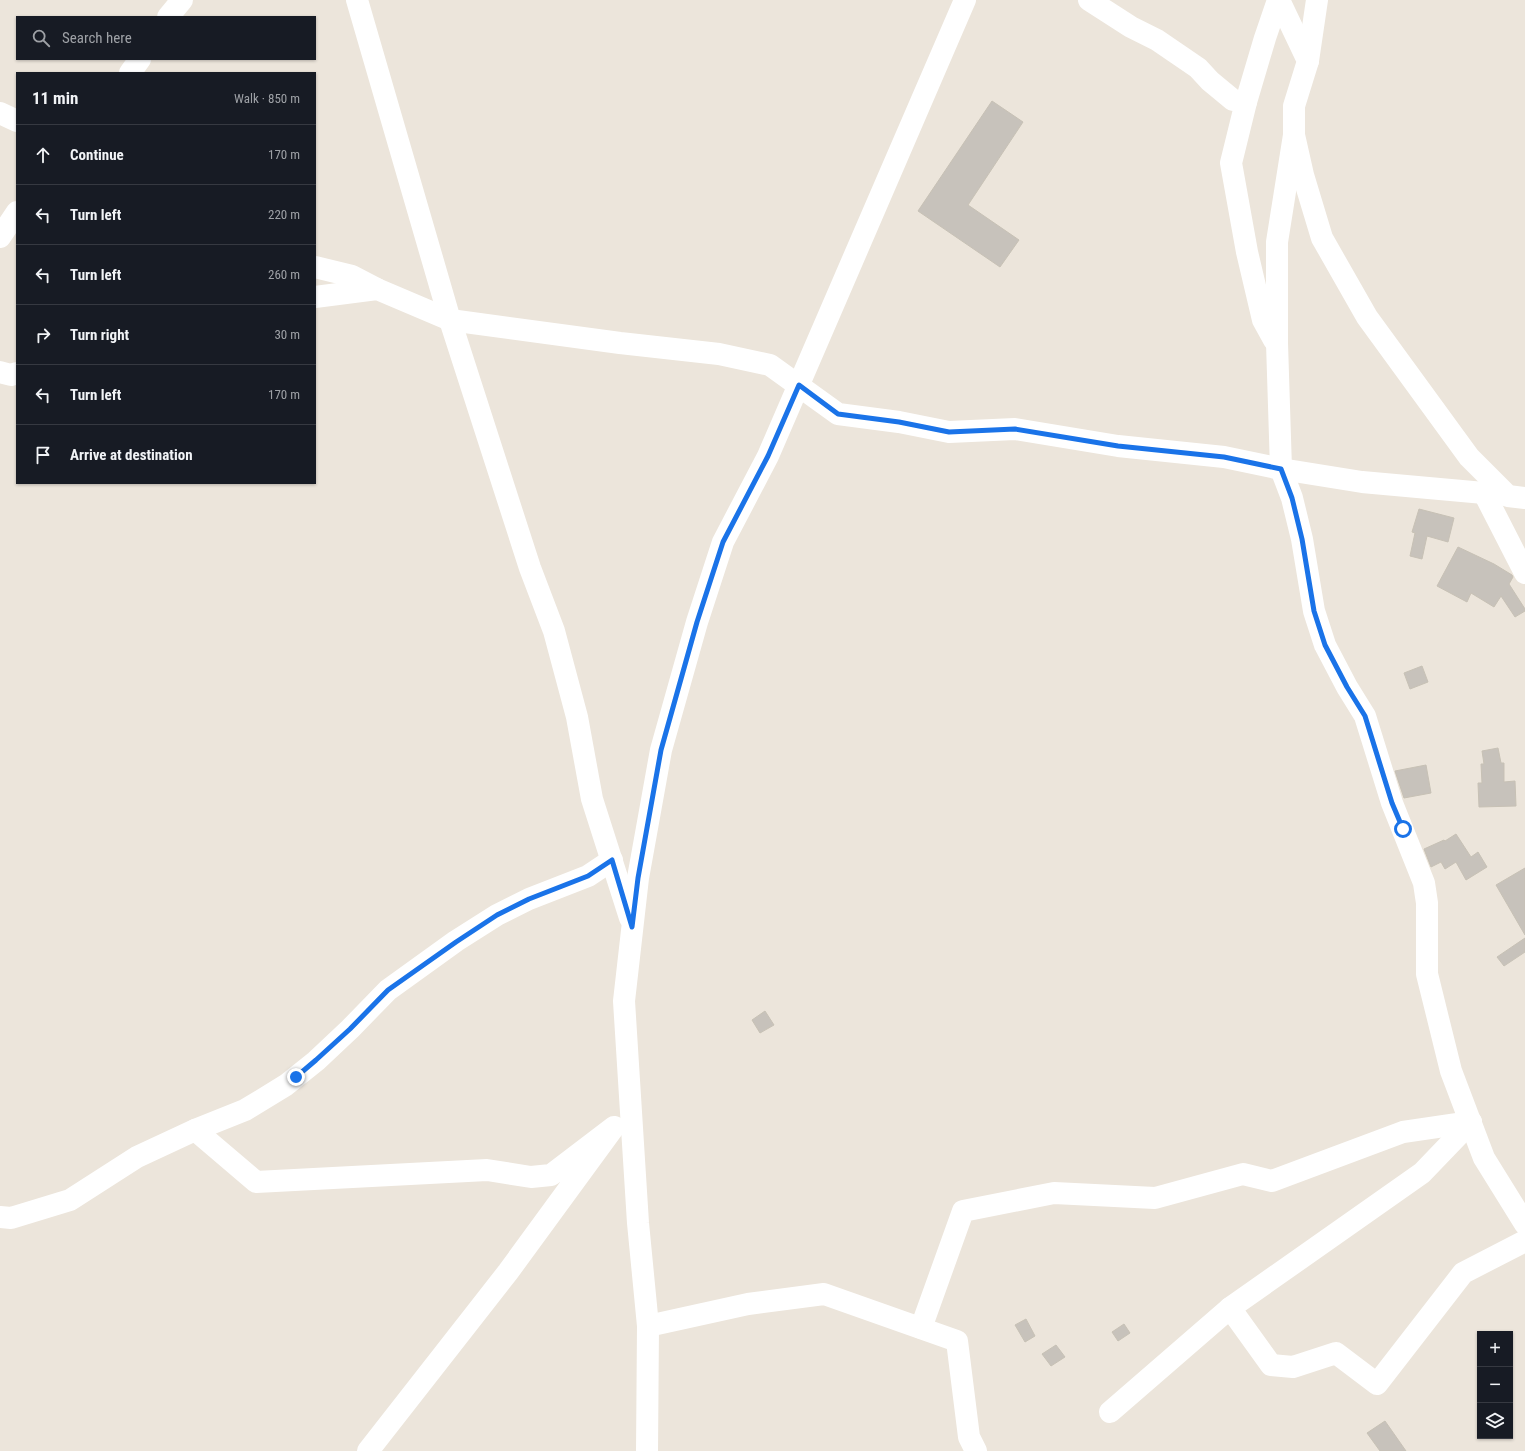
<!DOCTYPE html>
<html lang="en">
<head>
<meta charset="utf-8">
<style>
  :root { --surface:#171b24; --page:#20242c; --text:#f1f3f6; --muted:#9ea1a6; --line:#363941 }
  body { margin:0; font-family:"Roboto Condensed",sans-serif; background:var(--page); color:var(--text) }
  .controls { position:absolute; right:12px; bottom:12px; display:grid; overflow:hidden; border-radius:0px; box-shadow:0 1px 3px #0004 }
  .controls button { width:36px; height:36px; display:grid; place-items:center; padding:0; border:0; border-bottom:1px solid var(--line); background:var(--surface); color:var(--text); font:20px sans-serif }
  .stop { position:absolute; width:12px; height:12px; margin:-9px; border:3px solid #1a73e8; border-radius:50%; background:#fff }
  .stop.end { background:#1a73e8; border-color:#fff; box-shadow:0 1px 4px #0008 }
  .list { margin:0; padding:0; list-style:none }
  h2 { display:flex; justify-content:space-between; align-items:center; height:52px; margin:0; padding:0 16px; font-size:17px }
  h2 small { font-size:13px; font-weight:400; color:var(--muted) }
  .list li { display:grid; grid-template-columns:26px 1fr auto; gap:12px; align-items:center; box-sizing:border-box; height:60px; padding:0 16px; border-top:1px solid var(--line) }
  .list b { display:block; font-size:15px; white-space:nowrap }
  .list em { font-size:13px; font-style:normal; color:var(--muted) }
  .icon { flex:none; width:22px; height:22px; fill:none; stroke:currentColor; stroke-width:2; stroke-linecap:round; stroke-linejoin:round }
  .map { position:relative; flex:none; width:1525px; height:1451px; overflow:hidden }
  .search { position:absolute; background:var(--surface); box-shadow:0 1px 3px #0004; left:16px; top:16px; width:300px; height:44px; display:flex; align-items:center; gap:10px; box-sizing:border-box; padding:0 14px; border-radius:0px; color:var(--muted); font-size:15px }
  .panel { position:absolute; background:var(--surface); box-shadow:0 1px 3px #0004; left:16px; top:72px; width:300px; height:412px; border-radius:0px }
  .map>svg:first-child { display:block }
</style>
</head>
<body>
<div class="map">
<svg width="1525" height="1451" viewBox="0 0 1525 1451">
  <rect width="100%" height="100%" fill="#ece5db"/>
  <!-- building -->
  <g fill="#c7c2bb" stroke="#c7c1b5">
    <polygon points="992,101 1023,122 968,205 1019,240 1000,267 918,211"/>
    <polygon points="1419,509 1454,518 1448,542 1427,536 1422,559 1410,556 1415,533 1412,532"/>
    <polygon points="1458,547 1494,564 1512,575 1513,577 1509,584 1525,609 1525,611 1515,617 1501,596 1494,607 1471,593 1467,602 1437,586"/>
    <polygon points="1422,666 1428,682 1410,689 1404,673"/>
    <polygon points="1498,748 1501,763 1504,763 1504,782 1515,781 1516,806 1479,807 1478,783 1482,783 1481,764 1484,764 1482,751"/>
    <polygon points="1426,765 1431,793 1404,798 1395,771"/>
    <polygon points="1456,834 1471,857 1478,852 1487,867 1466,880 1456,862 1445,869 1441,862 1431,867 1424,849 1444,840 1445,841"/>
    <polygon points="1525,868 1525,935 1496,885"/>
    <polygon points="1525,938 1525,952 1504,966 1497,957"/>
    <polygon points="765,1011 774,1025 760,1033 752,1020"/>
    <polygon points="1026,1319 1035,1336 1025,1342 1015,1325"/>
    <polygon points="1124,1324 1130,1333 1118,1341 1112,1332"/>
    <polygon points="1056,1345 1065,1357 1051,1366 1042,1354"/>
    <polygon points="1385,1421 1406,1451 1380,1451 1367,1433"/>
  </g>
  <g fill="none" stroke-linecap="round" stroke-linejoin="round">
    <!-- minor -->
    <g stroke="#fff" stroke-width="22">
      <polyline points="357,0 450,320 530,568 554,631 577,717 592,799 630,918"/>
      <polyline points="1089,0 1131,27 1157,40 1198,68 1210,81 1233,100 1246,102"/>
      <polyline points="1279,0 1308,61 1294,106 1294,135 1303,175 1322,238 1367,317 1469,457 1508,496 1525,498"/>
      <polyline points="168,17 182,0"/>
      <polyline points="1308,61 1317,0"/>
      <polyline points="130,73 140,59"/>
      <polyline points="0,113 17,121"/>
      <polyline points="1294,135 1277,242 1277,343 1281,469 1292,498 1302,539 1314,611 1325,645 1347,687 1365,716 1392,803 1424,883 1427,903 1427,974 1451,1071 1484,1158 1525,1224"/>
      <polyline points="0,237 17,212"/>
      <polyline points="315,267 352,276 377,289"/>
      <polyline points="315,297 377,289 450,320 620,343 719,354 770,365 838,414 899,422 949,432 1015,429 1118,446 1224,457 1281,469 1362,482 1484,493"/>
      <polyline points="1274,340 1263,320 1247,252 1231,163 1246,102 1265,38 1278,0"/>
      <polyline points="0,372 11,375 17,373"/>
      <polyline points="1499,495 1484,493 1525,573"/>
      <polyline points="195,1130 245,1110 286,1085 316,1061 350,1029 388,990 456,941 497,915 529,899 588,876 612,860"/>
      <polyline points="0,1217 11,1218 70,1200 137,1157 195,1130 256,1182 487,1170 531,1177 551,1175 614,1127 508,1272 368,1451"/>
      <polyline points="1230,1308 1271,1365 1293,1367 1336,1353 1377,1384 1463,1273 1525,1241"/>
      <polyline points="648,1326 748,1304 824,1294 957,1341 969,1437 976,1451"/>
      <polyline points="921,1328 963,1211 1054,1193 1155,1198 1243,1174 1272,1181 1403,1132 1471,1122"/>
      <polyline points="1110,1412 1230,1308 1422,1173 1471,1122"/>
      <polyline points="647,1451 648,1326 638,1223 624,1001 638,878 661,750 697,622 723,542 768,456 965,0"/>
    </g>
  </g>
  <g fill="none" stroke-linecap="round" stroke-linejoin="round">
    <!-- route -->
    <polyline stroke="#1a73e8" stroke-width="5" points="296,1077 316,1060 350,1029 388,990 456,942 497,915 529,899 588,876 612,860 632,927 638,878 661,750 697,622 723,542 768,456 799,385 838,414 899,422 949,432 1015,429 1118,446 1224,457 1281,469 1292,498 1302,539 1314,611 1325,645 1347,687 1365,716 1392,803 1403,829"/>
  </g>
</svg>
<div class="controls">
<button>+</button>
<button>−</button>
<button><svg class="icon" aria-label="layers" viewBox="0 0 24 24"><path d="M12 4l9 5-9 5-9-5zM3 14l9 5 9-5"/></svg></button>
</div>
<div class="stop" style="left:1403px;top:829px"></div>
<div class="stop end" style="left:296px;top:1077px"></div>
<div class="search"><svg class="icon" aria-label="search" viewBox="0 0 24 24"><circle cx="10" cy="10" r="6"/><path d="M15 15l6 6"/></svg>Search here</div>
<section class="panel">
<h2>11 min<small>Walk · 850 m</small></h2>
<ul class="list">
<li><svg class="icon" aria-label="ahead" viewBox="0 0 24 24"><path d="M12 20V5M6 11l6-6 6 6"/></svg><div><b>Continue</b></div><em>170 m</em></li>
<li><svg class="icon" aria-label="left" viewBox="0 0 24 24"><path d="M17 20v-9H6M10 6l-5 5 5 5"/></svg><div><b>Turn left</b></div><em>220 m</em></li>
<li><svg class="icon" aria-label="left" viewBox="0 0 24 24"><path d="M17 20v-9H6M10 6l-5 5 5 5"/></svg><div><b>Turn left</b></div><em>260 m</em></li>
<li><svg class="icon" aria-label="right" viewBox="0 0 24 24"><path d="M7 20v-9h11M14 6l5 5-5 5"/></svg><div><b>Turn right</b></div><em>30 m</em></li>
<li><svg class="icon" aria-label="left" viewBox="0 0 24 24"><path d="M17 20v-9H6M10 6l-5 5 5 5"/></svg><div><b>Turn left</b></div><em>170 m</em></li>
<li><svg class="icon" aria-label="arrive" viewBox="0 0 24 24"><path d="M6 21V4h12l-3 4 3 4H6"/></svg><div><b>Arrive at destination</b></div></li>
</ul>
</section>
</div>
</body>
</html>
